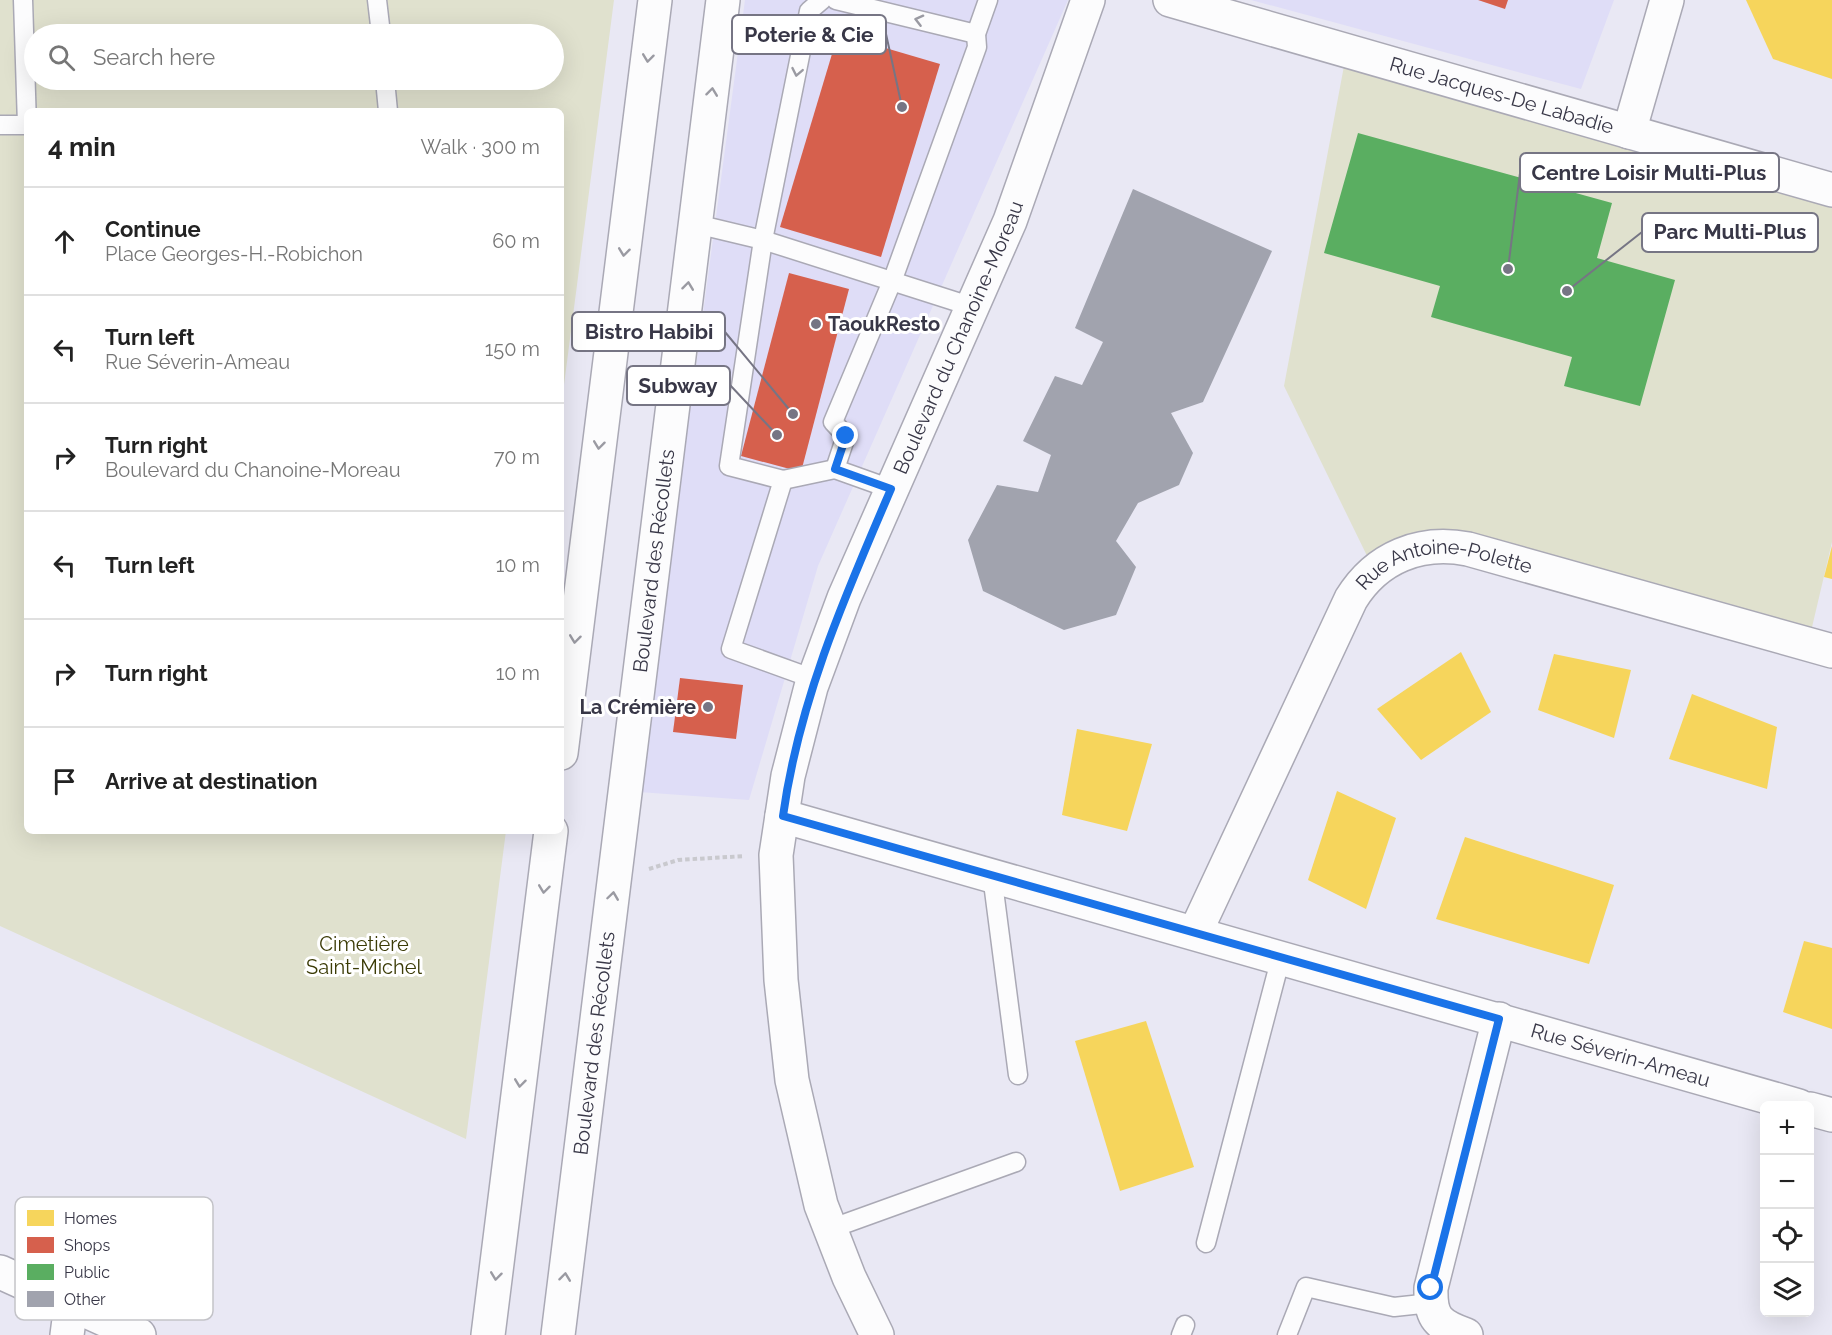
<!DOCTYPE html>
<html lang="en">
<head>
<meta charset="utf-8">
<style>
  :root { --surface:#fff; --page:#f6f6f6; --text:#222; --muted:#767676; --line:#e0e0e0 }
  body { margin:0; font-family:Raleway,sans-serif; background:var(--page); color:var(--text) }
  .controls { position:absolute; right:18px; bottom:18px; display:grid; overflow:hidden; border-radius:9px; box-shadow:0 6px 24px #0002 }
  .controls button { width:54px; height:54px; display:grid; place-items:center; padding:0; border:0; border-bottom:2px solid var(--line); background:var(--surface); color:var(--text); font:30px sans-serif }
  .stop { position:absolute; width:18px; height:18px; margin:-14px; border:4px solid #1a73e8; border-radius:50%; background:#fff }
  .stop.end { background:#1a73e8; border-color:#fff; box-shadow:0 2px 6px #0008 }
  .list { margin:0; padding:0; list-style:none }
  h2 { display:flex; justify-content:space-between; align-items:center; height:78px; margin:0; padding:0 24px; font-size:26px }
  h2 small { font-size:20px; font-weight:400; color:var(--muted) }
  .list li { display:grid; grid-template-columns:39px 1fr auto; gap:18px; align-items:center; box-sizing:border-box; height:108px; padding:0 24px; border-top:2px solid var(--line) }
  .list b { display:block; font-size:22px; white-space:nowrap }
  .list p { margin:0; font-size:20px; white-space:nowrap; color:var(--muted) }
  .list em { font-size:20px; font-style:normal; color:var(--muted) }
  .icon { flex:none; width:33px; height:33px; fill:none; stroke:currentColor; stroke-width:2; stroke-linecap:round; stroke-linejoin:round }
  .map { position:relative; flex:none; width:1832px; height:1335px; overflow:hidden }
  .search { position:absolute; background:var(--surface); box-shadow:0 6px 24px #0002; left:24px; top:24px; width:540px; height:66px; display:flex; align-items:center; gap:15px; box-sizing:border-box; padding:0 21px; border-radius:33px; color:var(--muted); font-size:22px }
  .panel { position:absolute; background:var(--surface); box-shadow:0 6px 24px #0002; left:24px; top:108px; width:540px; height:726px; border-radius:9px }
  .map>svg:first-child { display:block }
</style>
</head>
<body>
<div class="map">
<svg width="1832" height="1335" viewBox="0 0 1832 1335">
  <rect width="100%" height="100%" fill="#e9e8f4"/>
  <!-- built -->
  <g fill="#dfddf7">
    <polygon points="745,0 1068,0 818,566 749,800 639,792"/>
    <polygon points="1251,0 1614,0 1581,89"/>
  </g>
  <!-- green -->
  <g fill="#e0e1ce" fill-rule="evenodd">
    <path d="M0,0H614L561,408V111H27V831H506L466,1139L0,926ZM34,34H554V80H34Z"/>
    <polygon points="1347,50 1832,196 1832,542 1809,640 1471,543 1372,566 1284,386"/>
  </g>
  <!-- homes -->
  <g fill="#f6d55c">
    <polygon points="1746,0 1832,0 1832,79 1773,59"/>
    <polygon points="1832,546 1832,579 1824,577"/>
    <polygon points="1461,652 1491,712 1421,760 1377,709"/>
    <polygon points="1554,654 1631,670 1614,738 1538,710"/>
    <polygon points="1692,694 1777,727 1767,789 1669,759"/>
    <polygon points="1077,729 1152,744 1127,831 1062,815"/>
    <polygon points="1337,791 1396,818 1366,909 1308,880"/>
    <polygon points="1465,837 1614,885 1589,964 1436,919"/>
    <polygon points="1804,941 1832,948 1832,1029 1783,1012"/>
    <polygon points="1146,1021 1194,1167 1120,1191 1075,1041"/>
  </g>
  <!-- shops -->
  <g fill="#d6604d">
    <polygon points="1478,0 1508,0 1505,9"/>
    <polygon points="838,34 940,64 881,257 780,227"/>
    <polygon points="789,273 849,289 801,472 741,456"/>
    <polygon points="680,678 743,685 736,739 673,732"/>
  </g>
  <!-- public -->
  <polygon fill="#5aae61" points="1358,133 1612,203 1597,258 1675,280 1640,406 1564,386 1572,357 1431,317 1440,286 1324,253"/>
  <!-- building -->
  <polygon fill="#a1a3ae" points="1133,189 1272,251 1203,402 1171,413 1193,453 1179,485 1138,503 1116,541 1136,567 1116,615 1064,630 983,591 968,540 997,485 1038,492 1051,455 1023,441 1055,376 1082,385 1103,342 1075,328"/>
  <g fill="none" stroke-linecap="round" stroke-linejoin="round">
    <defs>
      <g id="lane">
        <polyline points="23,0 27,125"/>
        <polyline points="377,0 381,34"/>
        <polyline points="836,0 976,34"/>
        <polyline points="385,80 388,111"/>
        <polyline points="0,125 27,125"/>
        <polyline points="696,224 763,240 973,307"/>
        <polyline points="835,469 846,436 833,422 893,279 977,47 976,34 988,0"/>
        <polyline points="783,480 835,469 891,489"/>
        <polyline points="814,679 731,649 783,480 729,466 763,240 809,11 822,0"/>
        <polyline points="992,875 1018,1075"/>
        <polyline points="830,1229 1016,1162"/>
        <polyline points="1206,1243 1281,957"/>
        <polyline points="1181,1335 1185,1325"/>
        <polyline points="1287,1335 1306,1287 1394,1307 1431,1303"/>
      </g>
      <g id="street">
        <path id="s1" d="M1170,0L1832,190"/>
        <polyline points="1629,132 1667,0"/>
        <path id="s2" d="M782,816L1799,1106"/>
        <path id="s3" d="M1195,933L1351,599C1377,557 1420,540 1468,549L1832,651"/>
        <polyline points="1810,1109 1832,1115"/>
        <polyline points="0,1272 139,1335"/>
        <polyline points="67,1335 71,1304"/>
        <path id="s4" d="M877,1335L849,1277L821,1205L792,1080L781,980L776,855L788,776L811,687L844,598L1010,221L1088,0"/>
        <path d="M1466,1335C1438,1325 1430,1318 1431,1288L1499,1019"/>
      </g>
      <g id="secondary">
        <polyline points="561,753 655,0"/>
        <polyline points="488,1335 551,831"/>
        <path id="s5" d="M558,1335L723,0"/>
      </g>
    </defs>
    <!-- lane casing -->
    <use href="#lane" stroke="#aaa9b5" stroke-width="21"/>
    <!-- street casing -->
    <use href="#street" stroke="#aaa9b5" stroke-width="36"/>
    <!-- secondary casing -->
    <use href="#secondary" stroke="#aaa9b5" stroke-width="36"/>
    <!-- path -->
    <polyline stroke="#c9c9ce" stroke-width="4" stroke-dasharray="4.5 3" stroke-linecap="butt" points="649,869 678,860 745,856"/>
    <!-- lane -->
    <use href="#lane" stroke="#fcfcfd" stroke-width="18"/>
    <!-- street -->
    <use href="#street" stroke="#fcfcfd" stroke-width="33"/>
    <!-- secondary -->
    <use href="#secondary" stroke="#fcfcfd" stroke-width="33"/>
  </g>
  <!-- one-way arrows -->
  <defs><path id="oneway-chevron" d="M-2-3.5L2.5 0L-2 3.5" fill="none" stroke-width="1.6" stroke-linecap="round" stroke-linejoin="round" transform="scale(1.5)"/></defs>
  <g stroke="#9a9aa2">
    <use href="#oneway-chevron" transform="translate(919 20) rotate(-166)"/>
    <use href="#oneway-chevron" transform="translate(648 58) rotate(97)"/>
    <use href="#oneway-chevron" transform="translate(797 72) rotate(101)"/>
    <use href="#oneway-chevron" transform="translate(712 92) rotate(-83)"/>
    <use href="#oneway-chevron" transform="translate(624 252) rotate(97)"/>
    <use href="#oneway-chevron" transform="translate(688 286) rotate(-83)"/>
    <use href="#oneway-chevron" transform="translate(599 445) rotate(97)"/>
    <use href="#oneway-chevron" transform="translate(575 639) rotate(97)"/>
    <use href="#oneway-chevron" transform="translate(544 889) rotate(97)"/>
    <use href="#oneway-chevron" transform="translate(613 896) rotate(-82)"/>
    <use href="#oneway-chevron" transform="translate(520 1083) rotate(97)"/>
    <use href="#oneway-chevron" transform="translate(496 1276) rotate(97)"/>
    <use href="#oneway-chevron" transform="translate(565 1277) rotate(-83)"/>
  </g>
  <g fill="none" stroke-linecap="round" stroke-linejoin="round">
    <!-- route -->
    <path stroke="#1a73e8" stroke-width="8" d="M846,436L835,469L891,489C845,596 799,700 783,816L1499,1019L1431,1288"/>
  </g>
  <!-- markers -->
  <g fill="#767584" stroke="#fff" stroke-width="2">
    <circle cx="816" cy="324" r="6"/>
    <circle cx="708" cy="707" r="6"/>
  </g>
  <g text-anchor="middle" stroke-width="6" stroke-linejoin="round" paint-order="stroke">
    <!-- street labels -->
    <g font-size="20" fill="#383747" stroke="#fff">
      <text dy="7" stroke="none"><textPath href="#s1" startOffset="345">Rue Jacques-De Labadie</textPath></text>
      <text dy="7" stroke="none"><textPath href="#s4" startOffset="1047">Boulevard du Chanoine-Moreau</textPath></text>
      <text dy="7" stroke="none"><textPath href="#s5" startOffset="780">Boulevard des Récollets</textPath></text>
      <text dy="7" stroke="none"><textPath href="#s3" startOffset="477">Rue Antoine-Polette</textPath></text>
      <text dy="7" stroke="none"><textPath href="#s5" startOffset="294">Boulevard des Récollets</textPath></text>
      <text dy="7" stroke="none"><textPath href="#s2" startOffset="872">Rue Séverin-Ameau</textPath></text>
    </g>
    <!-- poi labels -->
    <g font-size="20" font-weight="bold" fill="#383747" stroke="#fff" text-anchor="start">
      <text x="828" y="331">TaoukResto</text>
      <text x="696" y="714" text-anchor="end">La Crémière</text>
    </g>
    <!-- park labels -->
    <g font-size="20" fill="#3c3c07" stroke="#fff">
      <text x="364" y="951">Cimetière<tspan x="364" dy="23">Saint-Michel</tspan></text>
    </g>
  </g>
  <!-- legend -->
  <rect x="15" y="1197" width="198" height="123" rx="9" fill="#fff" stroke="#c3c3c8" stroke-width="1.5"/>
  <rect x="27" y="1210" width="27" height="16" fill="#f6d55c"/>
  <rect x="27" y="1237" width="27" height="16" fill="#d6604d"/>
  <rect x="27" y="1264" width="27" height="16" fill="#5aae61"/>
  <rect x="27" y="1291" width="27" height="16" fill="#a1a3ae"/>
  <g font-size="16" fill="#383747">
    <text x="64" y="1224">Homes</text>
    <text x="64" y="1251">Shops</text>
    <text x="64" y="1278">Public</text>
    <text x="64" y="1305">Other</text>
  </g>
  <!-- callouts -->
  <path fill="none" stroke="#767584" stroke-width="2" d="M902 107L886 34M1508 269L1520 173M1567 291L1642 232M793 414L725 332M777 435L730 385"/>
  <g fill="#767584" stroke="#fff" stroke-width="2">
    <circle cx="902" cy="107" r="6"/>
    <circle cx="1508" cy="269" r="6"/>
    <circle cx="1567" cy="291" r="6"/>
    <circle cx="793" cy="414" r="6"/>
    <circle cx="777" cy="435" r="6"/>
  </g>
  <g fill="#fff" stroke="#767584" stroke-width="2">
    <rect x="732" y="15" width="154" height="39" rx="6"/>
    <rect x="1520" y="153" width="259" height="39" rx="6"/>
    <rect x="1642" y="213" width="176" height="39" rx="6"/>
    <rect x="572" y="312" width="153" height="39" rx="6"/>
    <rect x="627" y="366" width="103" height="39" rx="6"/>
  </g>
  <g font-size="21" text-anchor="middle" font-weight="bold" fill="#383747">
    <text x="809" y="42">Poterie &amp; Cie</text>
    <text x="1649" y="180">Centre Loisir Multi-Plus</text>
    <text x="1730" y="239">Parc Multi-Plus</text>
    <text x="649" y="339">Bistro Habibi</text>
    <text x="678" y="393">Subway</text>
  </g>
</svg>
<div class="controls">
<button>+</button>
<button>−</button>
<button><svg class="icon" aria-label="locate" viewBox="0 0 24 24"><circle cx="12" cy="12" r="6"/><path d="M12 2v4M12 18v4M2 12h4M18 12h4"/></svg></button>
<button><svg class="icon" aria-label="layers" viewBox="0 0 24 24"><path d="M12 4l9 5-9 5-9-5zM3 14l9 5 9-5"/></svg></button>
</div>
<div class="stop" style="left:1431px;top:1288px"></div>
<div class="stop end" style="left:846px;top:436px"></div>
<div class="search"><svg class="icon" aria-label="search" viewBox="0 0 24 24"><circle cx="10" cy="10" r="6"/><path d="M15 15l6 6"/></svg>Search here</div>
<section class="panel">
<h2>4 min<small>Walk · 300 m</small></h2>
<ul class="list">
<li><svg class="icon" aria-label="ahead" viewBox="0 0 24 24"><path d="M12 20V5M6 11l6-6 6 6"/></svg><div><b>Continue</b><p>Place Georges-H.-Robichon</p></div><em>60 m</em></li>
<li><svg class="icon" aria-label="left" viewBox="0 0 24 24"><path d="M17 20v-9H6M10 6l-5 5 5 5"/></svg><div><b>Turn left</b><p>Rue Séverin-Ameau</p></div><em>150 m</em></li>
<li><svg class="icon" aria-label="right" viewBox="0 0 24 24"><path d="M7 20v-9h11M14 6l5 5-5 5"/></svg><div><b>Turn right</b><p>Boulevard du Chanoine-Moreau</p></div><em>70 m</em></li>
<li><svg class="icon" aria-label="left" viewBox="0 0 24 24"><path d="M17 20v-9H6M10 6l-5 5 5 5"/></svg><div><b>Turn left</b></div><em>10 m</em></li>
<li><svg class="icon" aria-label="right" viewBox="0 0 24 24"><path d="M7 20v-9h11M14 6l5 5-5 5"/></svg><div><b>Turn right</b></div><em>10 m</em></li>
<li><svg class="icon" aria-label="arrive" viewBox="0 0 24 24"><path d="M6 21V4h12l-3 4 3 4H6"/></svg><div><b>Arrive at destination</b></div></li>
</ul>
</section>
</div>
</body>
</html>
